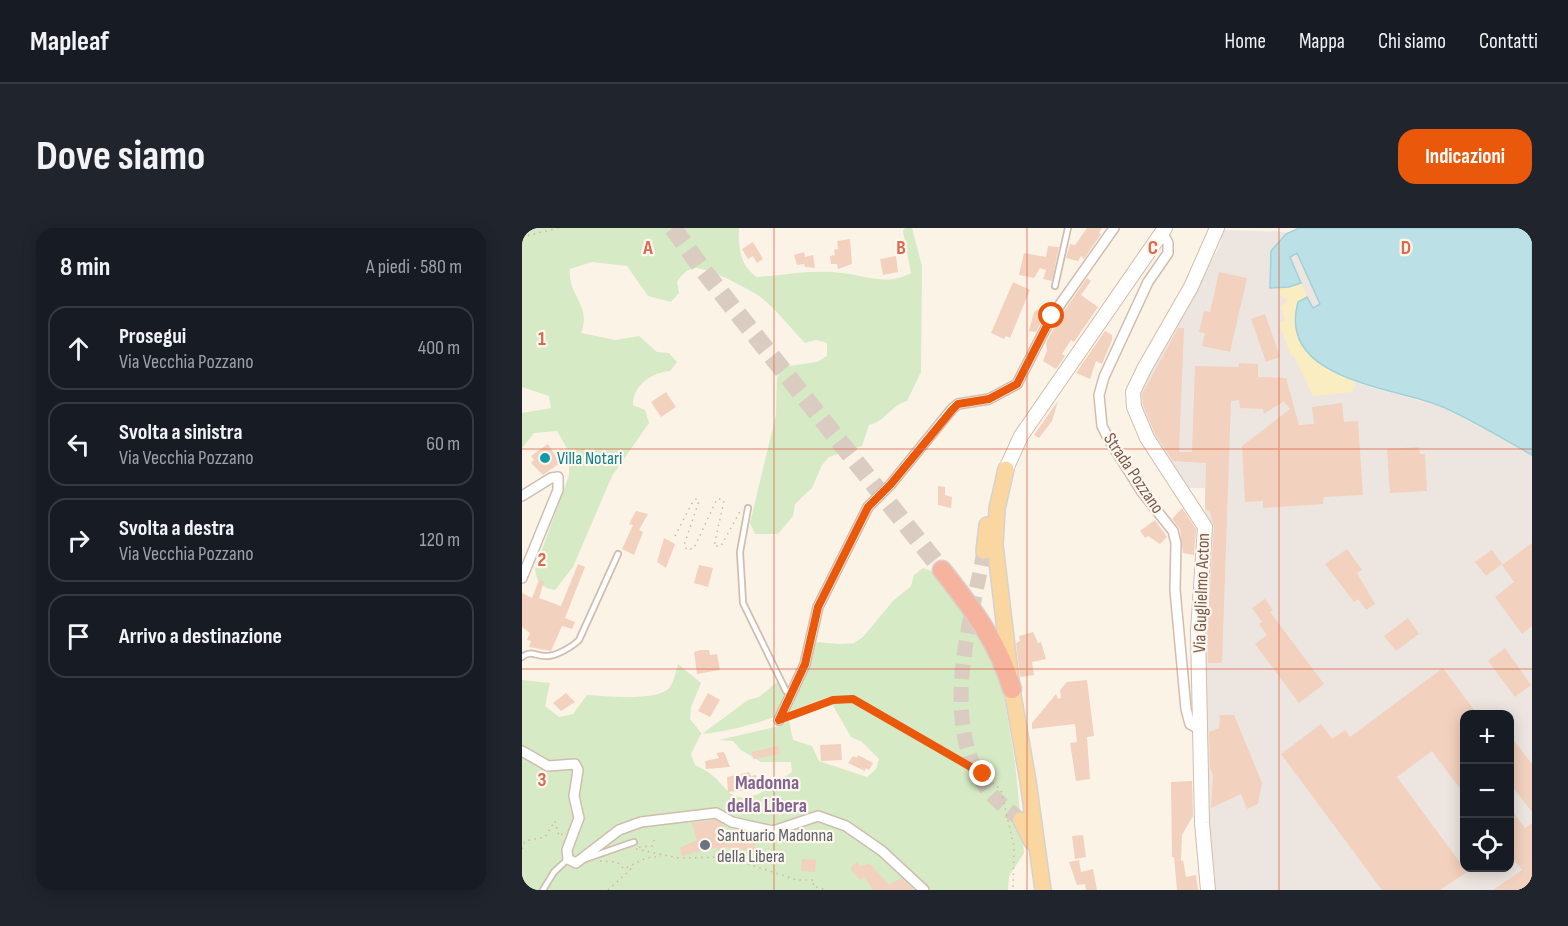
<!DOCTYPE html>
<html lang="it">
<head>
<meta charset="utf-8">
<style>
  :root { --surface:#171b24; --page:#20242c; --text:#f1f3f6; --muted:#9ea1a6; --line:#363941; --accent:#ea580c }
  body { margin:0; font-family:"Sofia Sans Condensed",sans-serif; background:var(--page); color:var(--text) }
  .controls { position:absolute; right:18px; bottom:18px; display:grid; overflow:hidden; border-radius:12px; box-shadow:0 3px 15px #0003 }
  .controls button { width:54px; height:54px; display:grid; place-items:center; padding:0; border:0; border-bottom:2px solid var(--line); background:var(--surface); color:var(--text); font:30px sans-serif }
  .stop { position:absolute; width:18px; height:18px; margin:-14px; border:4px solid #ea580c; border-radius:50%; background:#fff }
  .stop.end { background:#ea580c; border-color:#fff; box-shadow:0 2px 6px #0008 }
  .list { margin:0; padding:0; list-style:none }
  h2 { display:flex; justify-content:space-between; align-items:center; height:78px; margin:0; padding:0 24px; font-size:26px }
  h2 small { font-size:20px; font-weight:400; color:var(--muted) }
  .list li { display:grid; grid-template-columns:39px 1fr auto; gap:18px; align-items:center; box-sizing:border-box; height:84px; margin:0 12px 12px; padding:0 12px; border:2px solid var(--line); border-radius:18px }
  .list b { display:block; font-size:22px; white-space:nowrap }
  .list p { margin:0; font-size:20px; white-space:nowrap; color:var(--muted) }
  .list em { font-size:20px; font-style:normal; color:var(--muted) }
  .icon { flex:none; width:33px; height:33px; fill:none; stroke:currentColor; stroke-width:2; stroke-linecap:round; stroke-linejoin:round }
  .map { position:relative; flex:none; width:1010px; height:662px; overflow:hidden; border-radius:18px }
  header { display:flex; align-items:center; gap:36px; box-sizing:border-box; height:84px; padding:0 30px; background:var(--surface); border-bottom:2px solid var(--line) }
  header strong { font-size:28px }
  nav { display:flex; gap:33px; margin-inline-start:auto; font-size:21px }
  .intro { display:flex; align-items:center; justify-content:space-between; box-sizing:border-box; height:144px; padding:0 36px }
  h1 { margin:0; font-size:42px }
  .button { padding:15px 27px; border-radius:18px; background:var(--accent); color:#fff; font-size:21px; font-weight:700 }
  main { display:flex; gap:36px; padding:0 36px }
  aside { flex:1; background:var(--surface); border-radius:18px; box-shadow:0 3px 15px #0003 }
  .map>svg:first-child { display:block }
</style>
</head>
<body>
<header>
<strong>Mapleaf</strong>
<nav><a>Home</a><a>Mappa</a><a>Chi siamo</a><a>Contatti</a></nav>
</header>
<div class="intro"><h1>Dove siamo</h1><a class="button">Indicazioni</a></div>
<main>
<aside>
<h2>8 min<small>A piedi · 580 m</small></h2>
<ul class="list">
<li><svg class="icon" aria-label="ahead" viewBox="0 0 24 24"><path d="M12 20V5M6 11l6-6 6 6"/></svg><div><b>Prosegui</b><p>Via Vecchia Pozzano</p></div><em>400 m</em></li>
<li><svg class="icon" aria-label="left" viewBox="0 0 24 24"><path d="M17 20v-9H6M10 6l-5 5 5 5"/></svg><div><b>Svolta a sinistra</b><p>Via Vecchia Pozzano</p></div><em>60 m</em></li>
<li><svg class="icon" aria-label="right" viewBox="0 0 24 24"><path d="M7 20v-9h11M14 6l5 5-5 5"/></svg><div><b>Svolta a destra</b><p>Via Vecchia Pozzano</p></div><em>120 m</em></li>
<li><svg class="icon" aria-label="arrive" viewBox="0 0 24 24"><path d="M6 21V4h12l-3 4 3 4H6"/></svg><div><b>Arrivo a destinazione</b></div></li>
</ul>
</aside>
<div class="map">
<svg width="1010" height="662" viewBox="0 0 1010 662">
  <rect width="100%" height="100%" fill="#fcf3e7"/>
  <!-- industrial -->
  <path fill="#ede6e0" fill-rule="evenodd" d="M702,2L771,4L798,76L791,80L797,134L838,156L920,179L1010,227V662H690L681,434L686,292L683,285V260H664L621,192L617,168L625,142L654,100L697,19ZM942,487H987V640H942Z"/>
  <!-- green -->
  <g fill="#d5eac5" fill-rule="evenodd">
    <path d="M0,0H217C216,19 218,38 235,49C262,47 293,41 320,45C346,48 365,58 389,45L381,3L383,0H390L400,38L399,144L385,173C368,178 364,193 347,197L340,218L307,229L300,237L290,260L273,276L271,288L256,306H233L228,295L254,187L255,150L260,139L295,134L305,128V115L294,112L283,115C268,100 254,80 237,68C225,60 187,40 173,40C164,41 159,48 155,54L157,65L149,74L126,68L105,38L70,34L48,41C45,67 70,77 59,105L93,112L117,108L135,124L147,125L155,134L148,143C129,145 111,157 111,177L123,182L127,195L90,248L51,339L33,362C20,360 15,355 13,341L47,247V224L35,203L12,205L0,220V185L29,180L27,168L0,159Z"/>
    <path d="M401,340L412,344L440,380L478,443L493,534L502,625L487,648L486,662H0V452L28,455L23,478L37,489L51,486L65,467C83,468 137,474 148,459C152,453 154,443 156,436L179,455L169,479L168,491L180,506L226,472L237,469L255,454L275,466L292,414L320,416L332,415L341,409L371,373L389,358L392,347ZM306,469L329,509L340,514L357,531L354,541L345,549L297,533L290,518L271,512L267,493L257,498L197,512L211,513L219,522L239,534H269L270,544C253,555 225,582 206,563C192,549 192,546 173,537L169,526L179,506C222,502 265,485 306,469Z"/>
  </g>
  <!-- sand -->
  <path fill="#fbedc2" d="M779,55L785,69L776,75C763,122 800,136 834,154L831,164L791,168L772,128H769L757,95L764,93L759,79L766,72L756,66L758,59Z"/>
  <!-- water -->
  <path fill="#bbe1e6" stroke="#a1d1d8" stroke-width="1.5" d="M777,0H1010V227C981,211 952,193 921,179C874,159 754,153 776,74L785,69L791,80L798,76L775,25L768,29L779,55L767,59L748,60L749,23L764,6Z"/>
  <!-- building -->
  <g fill="#f2d1be">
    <polygon points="565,0 580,0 577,5 579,6 562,31 559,28 556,33 544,30 548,16 553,17"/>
    <polygon points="328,11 330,36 316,41 315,36 309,36 308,28 313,27 312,22 316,21 315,13"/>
    <polygon points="231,14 241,31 235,35 231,28 226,31 220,21"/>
    <polygon points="526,18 537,19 530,53 521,51 524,42 518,40 512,50 497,47 502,25 524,29"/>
    <polygon points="282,24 283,29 291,27 293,40 283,39 282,36 275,37 272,27"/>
    <polygon points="374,28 376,44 361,47 358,31"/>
    <polygon points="697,44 725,50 708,124 680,118 683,105 677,104 682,83 688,84"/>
    <polygon points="565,50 569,53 559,67 576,79 552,114 549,112 540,126 543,128 534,141 521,133 525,123 524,115 536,92"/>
    <polygon points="491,54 508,62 488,110 484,108 482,111 469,105"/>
    <polygon points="515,82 524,85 514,104 507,103 512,84"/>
    <polygon points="743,86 758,129 744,134 729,91"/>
    <polygon points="656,100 662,100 657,224 670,224 673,138 717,139 717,135 736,136 736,149 764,150 777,197 792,196 790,179 820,175 822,194 836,193 841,267 802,269 801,276 741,280 741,273 723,274 720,218 768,181 762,173 742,186 741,181 718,180 717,172 709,173 700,435 686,435 685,403 692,300 688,284 683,281 684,235 651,233 633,206 621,177 620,166"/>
    <polygon points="583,103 590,107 590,112 580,136 574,133 568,151 554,145"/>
    <polygon points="144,164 154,179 139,189 129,174"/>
    <polygon points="536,173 530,193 517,210 512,207"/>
    <polygon points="26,216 38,235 21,247 9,235 12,232 9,228"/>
    <polygon points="897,219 898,226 903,226 905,263 868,265 865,221"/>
    <polygon points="416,258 423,259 423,267 430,269 429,280 416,277"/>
    <polygon points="660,280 674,301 672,327 661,325 658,301 650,291"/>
    <polygon points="114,283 126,286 117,302 121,304 112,327 100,321 111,297 107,296"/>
    <polygon points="633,292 645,309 638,316 626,308 623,310 618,303"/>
    <polygon points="142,310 153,316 144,340 135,334"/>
    <polygon points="1010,315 1010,398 1000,406 973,369 992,354 980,337"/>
    <polygon points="825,321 840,342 835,345 853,376 844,382 836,371 832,374 803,336"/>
    <polygon points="970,322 980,336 964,348 953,334"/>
    <polygon points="56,336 63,339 43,390 53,394 50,401 40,398 29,423 7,419 9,413 5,412 8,405 0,399 0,365 10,370 17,352 22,353 17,370 39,378"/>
    <polygon points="177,337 191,340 186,359 172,355"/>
    <polygon points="743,371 751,382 748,384 802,456 777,475 733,416 745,407 737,396 740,394 730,380"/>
    <polygon points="886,390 897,406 874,423 862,408"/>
    <polygon points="511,404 516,415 519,414 524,431 510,434 512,447 498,449 494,415 498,413 497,408"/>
    <polygon points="983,420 1009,457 993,469 966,433"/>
    <polygon points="179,422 187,422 188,427 195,426 198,442 175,446 172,424"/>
    <polygon points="921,440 955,486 942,486 942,566 910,523 875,549 945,644 918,662 860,662 759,526 799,496 810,511 823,502 828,509"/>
    <polygon points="565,452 572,508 565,509 568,551 554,553 548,515 555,514 553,496 510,501 510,495 534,466 536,471 539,470 538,462 545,454"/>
    <polygon points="44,465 53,474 39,483 31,475"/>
    <polygon points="186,465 198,472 188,489 176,483"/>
    <polygon points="698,487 712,487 740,555 736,576 725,581 719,566 689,580 691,548 688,540 687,504 697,500"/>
    <polygon points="987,506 1010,536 1010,584 987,554"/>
    <polygon points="319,516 320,532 299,533 298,517"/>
    <polygon points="256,518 258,526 231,531 230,524"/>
    <polygon points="202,524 208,539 184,541 183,533 197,530 194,525"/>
    <polygon points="336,527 351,535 347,542 344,540 343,543 326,535 331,528 335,530"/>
    <polygon points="227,544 229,548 234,547 236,558 227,562 206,564 205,549"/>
    <polygon points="670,553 671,588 660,607 659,633 661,632 664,649 674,647 676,662 655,662 652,629 650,629 649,554"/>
    <polygon points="987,579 1003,600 1010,595 1010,662 971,662 1000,642 987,625"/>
    <polygon points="193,592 199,595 200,598 197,599 205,612 233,616 232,623 203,619 196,622 195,619 160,628 158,620 175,612 170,595"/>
    <polygon points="561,607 564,629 553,631 550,608"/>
    <polygon points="280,631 294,632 293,644 279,643"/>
    <polygon points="557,632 559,644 571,641 575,662 564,662 563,656 555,657 547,634"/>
    <polygon points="335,634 338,638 348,636 367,657 379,650 392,662 351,662 342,649 338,652 328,640"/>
  </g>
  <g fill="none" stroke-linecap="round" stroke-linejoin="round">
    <!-- primary-tunnel -->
    <path stroke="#daccc0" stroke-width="15" stroke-dasharray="15 8" stroke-linecap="butt" d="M462,323C449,397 416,493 465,561C474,573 487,582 499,592"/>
    <!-- highway-tunnel -->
    <polyline stroke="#daccc0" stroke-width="18" stroke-dasharray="18 9" stroke-linecap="butt" points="151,0 181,42 420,342"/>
    <defs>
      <g id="lane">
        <polyline points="533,58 546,0"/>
        <polyline points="226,280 218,324 221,375 264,463 270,463"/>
        <path d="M0,429C8,422 14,428 23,428C33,429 50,419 57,412L96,326"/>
        <polyline points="63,631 112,614"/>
        <polyline points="21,662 32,644 46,631"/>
      </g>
      <g id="street">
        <polyline points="639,2 646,15 646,25 626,54 582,149 577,167 580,198 586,210 620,264 651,303 654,315 653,362 664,481 668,496 677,501"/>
        <polyline points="0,268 29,250 36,249 36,262 0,350"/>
        <polyline points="257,492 283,436 296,379 346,279 369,256 430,181 436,176 467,171 495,156 530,88 592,0"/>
        <polyline points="0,523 26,538 53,536 56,542 52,568 57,590 45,622 46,631 54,635 97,602 119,594 194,585 210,594 251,603 296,588 324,598 360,623 402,662"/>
      </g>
      <g id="secondary">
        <polyline points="484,241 499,208 643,0"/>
        <polyline points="686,662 680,595 676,403 683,299 625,210 612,179 611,164 622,141 669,59 695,0"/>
      </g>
      <g id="primary">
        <polyline points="484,241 475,281 473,317 490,461 506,553 521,662"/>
        <polyline points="462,323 465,297"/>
        <polyline points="499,592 510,614"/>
      </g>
      <path id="highway" d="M420,342C450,380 476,414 490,461"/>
    </defs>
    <!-- lane casing -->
    <use href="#lane" stroke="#d0bdaf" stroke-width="8"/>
    <!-- street casing -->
    <use href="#street" stroke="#d0bdaf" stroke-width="12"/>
    <!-- secondary casing -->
    <use href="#secondary" stroke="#d3bdad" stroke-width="16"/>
    <!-- primary casing -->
    <use href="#primary" stroke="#d9d1cd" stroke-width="18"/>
    <!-- highway casing -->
    <use href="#highway" stroke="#d9d1cd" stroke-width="21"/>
    <!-- path -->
    <g stroke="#d7b5a1" stroke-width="1.5" stroke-dasharray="1.5 4.5" stroke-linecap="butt">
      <polyline points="0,9 36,0"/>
      <polyline points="153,308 170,275 174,271 177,273 162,317 165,322 172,320 195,271 199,271 202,273 192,318 199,318 220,280"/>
      <polyline points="269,488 311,472 331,471 461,546 479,562 492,619 491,662"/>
      <polyline points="117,619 130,618 132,612"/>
      <polyline points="0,621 3,613 23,609 33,593 37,608 42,605"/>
      <polyline points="114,621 156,630 205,629 275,652 292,652 291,658 304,662"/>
      <polyline points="78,633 95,634 102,641 124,630 139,628"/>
      <polyline points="86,662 111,639"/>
    </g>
    <!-- lane -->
    <use href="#lane" stroke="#fff" stroke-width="4.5"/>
    <!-- street -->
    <use href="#street" stroke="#fff" stroke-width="9"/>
    <!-- secondary -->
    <use href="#secondary" stroke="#fff" stroke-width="14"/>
    <!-- primary -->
    <use href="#primary" stroke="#fad6a0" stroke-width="15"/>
    <!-- highway -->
    <use href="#highway" stroke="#f6b39e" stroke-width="18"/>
  </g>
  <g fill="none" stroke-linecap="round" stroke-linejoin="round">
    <!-- route -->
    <polyline stroke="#ea580c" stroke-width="8" points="461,546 331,471 311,472 257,492 283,436 296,379 346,279 369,256 430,182 436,176 467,171 495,156 530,88"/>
  </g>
  <!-- grid -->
  <path fill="none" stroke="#df694d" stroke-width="1.5" stroke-opacity="0.55" d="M252,0V662M505,0V662M757,0V662M0,221H1010M0,441H1010"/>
  <!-- markers -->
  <circle fill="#0f9aa8" stroke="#fff7ed" stroke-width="2" cx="23" cy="230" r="6"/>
  <circle fill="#6b7280" stroke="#fff7ed" stroke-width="2" cx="183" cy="617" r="6"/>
  <g text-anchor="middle" stroke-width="4.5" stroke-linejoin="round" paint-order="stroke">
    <!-- culture labels -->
    <g font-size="18" fill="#0d838f" stroke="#fff7ed" text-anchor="start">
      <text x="35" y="236">Villa Notari</text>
    </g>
    <!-- street labels -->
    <g font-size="18" fill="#76594b" stroke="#fff7ed">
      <text transform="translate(612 245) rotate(56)" y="6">Strada Pozzano</text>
      <text transform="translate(679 365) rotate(-88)" y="6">Via Guglielmo Acton</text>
    </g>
    <!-- worship labels -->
    <g font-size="18" fill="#5b616d" stroke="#fff7ed" text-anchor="start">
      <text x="195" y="613">Santuario Madonna<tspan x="195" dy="21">della Libera</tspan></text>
    </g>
    <!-- neighbourhood labels -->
    <g font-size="20" font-weight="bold" fill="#816392" stroke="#fff7ed">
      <text x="245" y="561">Madonna<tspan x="245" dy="23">della Libera</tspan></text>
    </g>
  </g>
  <g font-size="20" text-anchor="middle" font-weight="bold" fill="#df694d" stroke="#fff7ed" stroke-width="4.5" stroke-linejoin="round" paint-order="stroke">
    <text x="126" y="26">A</text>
    <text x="379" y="26">B</text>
    <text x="631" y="26">C</text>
    <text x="884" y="26">D</text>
    <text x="20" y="117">1</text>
    <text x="20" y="338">2</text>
    <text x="20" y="558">3</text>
  </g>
</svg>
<div class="controls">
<button>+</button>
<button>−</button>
<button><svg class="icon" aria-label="locate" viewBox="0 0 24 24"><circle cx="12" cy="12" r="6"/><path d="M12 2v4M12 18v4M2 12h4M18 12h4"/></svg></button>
</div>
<div class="stop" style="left:530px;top:88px"></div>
<div class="stop end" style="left:461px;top:546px"></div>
</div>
</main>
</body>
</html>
